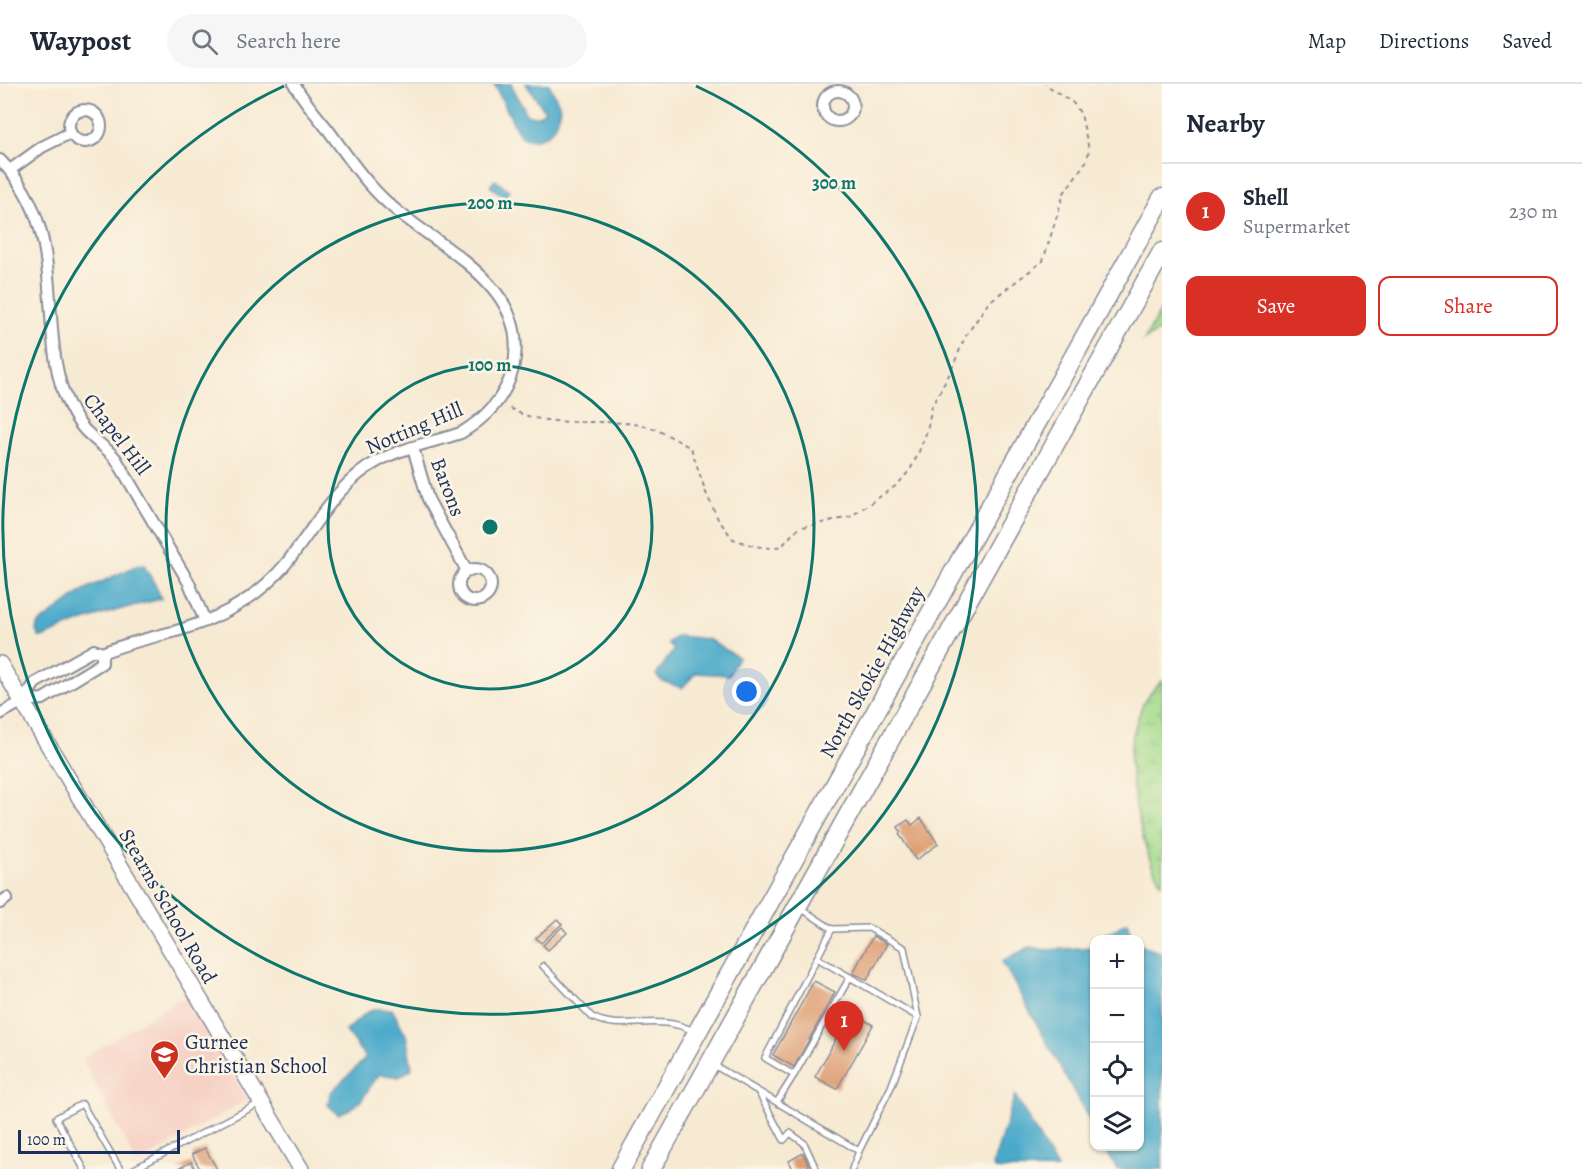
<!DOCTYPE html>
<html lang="en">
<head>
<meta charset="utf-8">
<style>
  :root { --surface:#fff; --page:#f6f6f7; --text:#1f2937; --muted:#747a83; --line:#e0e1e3; --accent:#d93025 }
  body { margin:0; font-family:Alegreya,serif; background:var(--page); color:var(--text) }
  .controls { position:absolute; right:18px; bottom:18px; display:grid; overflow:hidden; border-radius:12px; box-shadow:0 2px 4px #0004 }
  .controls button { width:54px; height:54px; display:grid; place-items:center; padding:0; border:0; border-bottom:2px solid var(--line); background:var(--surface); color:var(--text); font:30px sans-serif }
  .scale { position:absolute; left:18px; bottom:15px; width:162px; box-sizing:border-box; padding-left:6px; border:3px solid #1b2f5e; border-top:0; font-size:16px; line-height:21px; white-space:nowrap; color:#1b2f5e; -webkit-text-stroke:4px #fcf5e5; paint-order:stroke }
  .you { position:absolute; left:747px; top:608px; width:21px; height:21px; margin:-15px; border:4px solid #fff; border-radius:50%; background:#1a73e8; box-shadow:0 0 0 9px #1a73e833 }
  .badge { display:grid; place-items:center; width:39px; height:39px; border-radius:50%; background:var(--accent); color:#fff; font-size:20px; font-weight:700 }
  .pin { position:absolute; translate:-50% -50px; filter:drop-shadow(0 2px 3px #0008) }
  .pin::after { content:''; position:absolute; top:32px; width:21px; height:18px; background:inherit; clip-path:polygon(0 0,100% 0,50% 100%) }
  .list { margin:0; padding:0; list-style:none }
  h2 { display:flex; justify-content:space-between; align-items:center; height:78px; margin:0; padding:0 24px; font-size:26px }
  h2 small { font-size:20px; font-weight:400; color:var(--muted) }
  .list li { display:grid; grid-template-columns:39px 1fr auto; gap:18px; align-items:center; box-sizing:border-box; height:96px; padding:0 24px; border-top:2px solid var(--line) }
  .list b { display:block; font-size:22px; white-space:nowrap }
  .list p { margin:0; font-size:20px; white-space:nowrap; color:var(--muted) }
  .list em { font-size:20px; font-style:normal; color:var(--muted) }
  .actions { display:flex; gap:12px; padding:18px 24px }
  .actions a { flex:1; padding:14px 0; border:2px solid var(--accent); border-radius:12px; text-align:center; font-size:21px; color:var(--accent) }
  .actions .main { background:var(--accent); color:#fff }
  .icon { flex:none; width:33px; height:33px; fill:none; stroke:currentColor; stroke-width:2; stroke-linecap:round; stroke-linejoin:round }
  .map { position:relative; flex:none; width:1162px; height:1085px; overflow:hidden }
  header { display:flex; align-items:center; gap:36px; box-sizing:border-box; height:84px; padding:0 30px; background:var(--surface); border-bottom:2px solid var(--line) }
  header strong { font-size:28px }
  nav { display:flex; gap:33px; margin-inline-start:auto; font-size:21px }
  .search { width:420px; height:54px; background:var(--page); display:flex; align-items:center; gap:15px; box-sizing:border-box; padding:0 21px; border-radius:33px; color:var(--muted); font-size:22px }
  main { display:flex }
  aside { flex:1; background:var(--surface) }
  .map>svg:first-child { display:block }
</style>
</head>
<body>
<header>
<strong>Waypost</strong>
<div class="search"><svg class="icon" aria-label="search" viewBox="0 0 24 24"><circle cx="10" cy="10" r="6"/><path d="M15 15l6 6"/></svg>Search here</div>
<nav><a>Map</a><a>Directions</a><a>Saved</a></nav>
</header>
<main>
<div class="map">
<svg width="1162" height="1085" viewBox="0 0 1162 1085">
  <defs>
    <pattern id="wetland-marsh" width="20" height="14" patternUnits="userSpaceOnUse" patternTransform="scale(1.5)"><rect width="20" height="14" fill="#a4db8c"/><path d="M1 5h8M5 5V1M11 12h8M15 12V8" fill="none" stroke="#8dbc7b"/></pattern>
  </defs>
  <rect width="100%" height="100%" fill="#fcf5e5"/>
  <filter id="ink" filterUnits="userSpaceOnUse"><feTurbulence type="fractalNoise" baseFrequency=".0167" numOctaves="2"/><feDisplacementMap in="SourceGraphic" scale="12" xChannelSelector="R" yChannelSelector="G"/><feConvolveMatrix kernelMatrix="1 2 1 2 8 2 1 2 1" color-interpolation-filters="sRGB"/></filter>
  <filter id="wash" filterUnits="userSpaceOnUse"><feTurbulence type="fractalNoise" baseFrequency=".008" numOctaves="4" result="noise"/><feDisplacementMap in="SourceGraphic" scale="24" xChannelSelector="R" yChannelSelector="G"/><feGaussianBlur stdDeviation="1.35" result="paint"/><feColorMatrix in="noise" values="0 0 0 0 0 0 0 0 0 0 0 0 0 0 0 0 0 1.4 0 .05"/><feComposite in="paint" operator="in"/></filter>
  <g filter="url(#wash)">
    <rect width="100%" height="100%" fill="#f7ead3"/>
    <!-- built -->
    <polygon fill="#f6d1c5" points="187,913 248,1015 137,1080 82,975 175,917"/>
    <!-- green -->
    <polygon fill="#a4db8c" stroke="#608575" stroke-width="1.5" points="1162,224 1162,245 1144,256"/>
    <!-- wetland -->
    <path fill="url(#wetland-marsh)" stroke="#608575" stroke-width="1.5" d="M1162,597V799C1145,782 1126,686 1131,662C1133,650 1139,628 1144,618C1148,610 1156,603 1162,597Z"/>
    <!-- water -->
    <g fill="#4baaca" stroke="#336c94" stroke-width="1.5">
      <path d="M494,0H511L528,32H538L545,27L526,0H549L561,24C559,31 557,40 552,46C544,55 528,60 519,50Z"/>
      <polygon points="495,96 510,107 505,113 490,102"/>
      <path d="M144,481L157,504L161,515C118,525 85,535 44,553H39L36,547L37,541L84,506L136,482Z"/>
      <polygon points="677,552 708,555 738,573 729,591 696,589 682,604 662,597 656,591 674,566 668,559"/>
      <polygon points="1127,838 1132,855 1102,855 1106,850"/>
      <polygon points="1140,861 1162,869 1162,1085 1117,1085 1104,1063 1140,1062"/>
      <polygon points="1030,863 1046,866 1094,863 1094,1044 1002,877"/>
      <path d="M375,925H392L406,951L412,985L399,993L380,990C362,1010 366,1021 338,1030L328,1021L330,1009L366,974L346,947L366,929Z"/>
      <polygon points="1015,1011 1057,1085 994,1085 993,1080"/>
    </g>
    <g id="blocks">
      <!-- building -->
      <g fill="#de9f74">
        <polygon points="921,734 938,760 916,776 899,750 901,748 898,743 908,736 912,741"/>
        <polygon points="557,835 562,840 541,859 536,854"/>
        <polygon points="562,843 567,849 548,866 543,861"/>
        <polygon points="873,852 887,860 867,896 853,889"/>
        <polygon points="814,897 835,908 794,983 773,971"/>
        <polygon points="851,928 873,941 837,1005 815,993"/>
        <polygon points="205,1064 217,1085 200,1085 192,1070"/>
        <polygon points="803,1069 810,1085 793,1085 789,1077"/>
        <polygon points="191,1078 195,1085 178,1085"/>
      </g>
    </g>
  </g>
  <g filter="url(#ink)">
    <use href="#blocks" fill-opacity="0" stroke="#898c98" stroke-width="1.5"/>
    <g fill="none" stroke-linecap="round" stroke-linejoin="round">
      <defs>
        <g id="service">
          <polyline points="832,845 869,844 904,864 918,933 891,1003 859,1067"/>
          <polyline points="817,874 918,933"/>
          <path d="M543,882L592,933C623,949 658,928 693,947"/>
          <polyline points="712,980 859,1067 852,1085"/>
          <polyline points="794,991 850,893"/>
          <polyline points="759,1009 784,1056 790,1049 804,1059 816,1085"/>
          <polyline points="777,1018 794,991 765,974 832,845 799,823"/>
          <polyline points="84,1085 56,1034 82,1020 120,1085"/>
          <polyline points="134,1085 260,1019"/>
        </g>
        <g id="minor">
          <circle cx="838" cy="22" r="15"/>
          <circle cx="85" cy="42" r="16"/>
          <path d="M0,76C49,125 47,181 52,245C54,269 57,295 67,317C72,328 80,343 90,351C99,360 108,365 116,375L189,499L205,537"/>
          <polyline points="10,86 42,63 70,49"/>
          <polyline points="413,364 428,415 467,487"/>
          <circle cx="475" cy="501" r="16"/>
          <path d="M23,617L35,599L94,566L102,569C129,558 156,553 183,545C222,533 257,514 284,482C314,446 335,400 378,377C404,363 434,358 461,349C486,334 504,315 512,288C536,204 440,165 390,121C366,100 348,73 329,47C317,32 304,17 294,0"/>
          <polyline points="0,630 23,617 43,615 102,579 102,569"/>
          <polyline points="0,819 7,814"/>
        </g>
        <polyline id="secondary" points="0,580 301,1085"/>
        <g id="trunk">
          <polyline points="621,1085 1162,114"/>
          <polyline points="651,1085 1162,168"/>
        </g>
      </defs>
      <!-- service casing -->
      <use href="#service" stroke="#898c98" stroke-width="8"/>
      <!-- minor casing -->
      <use href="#minor" stroke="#898c98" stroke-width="14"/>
      <!-- secondary casing -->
      <use href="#secondary" stroke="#898c98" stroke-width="18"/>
      <!-- trunk casing -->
      <use href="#trunk" stroke="#898c98" stroke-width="21"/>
      <!-- path -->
      <path stroke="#898c98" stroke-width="2" stroke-dasharray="4.5 4.5" stroke-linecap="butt" d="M510,324C547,347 602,332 644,342C661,346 676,356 691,364L706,409L718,435L733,455L754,462L771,464L782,462L795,447L803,443L850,433L897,401L910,386L918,370L927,347L932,322L951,287L965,253L989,218L1043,177L1064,109L1087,76L1089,66L1081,30L1073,19L1045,0"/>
      <!-- service -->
      <use href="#service" stroke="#fff" stroke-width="5"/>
      <!-- minor -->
      <use href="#minor" stroke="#fff" stroke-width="10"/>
      <!-- secondary -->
      <use href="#secondary" stroke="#fff" stroke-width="15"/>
      <!-- trunk -->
      <use href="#trunk" stroke="#fff" stroke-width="18"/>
    </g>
  </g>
  <!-- distance rings -->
  <g fill="none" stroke="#0f766e" stroke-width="3">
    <circle cx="490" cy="443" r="162"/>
    <circle cx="490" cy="443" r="324"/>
    <path d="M696 2A487 487 0 1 1 284 2"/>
  </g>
  <!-- icons -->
  <defs>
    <symbol id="school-pin" viewBox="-11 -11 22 30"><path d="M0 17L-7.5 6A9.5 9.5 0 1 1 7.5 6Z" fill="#c8321e" stroke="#fcf5e5"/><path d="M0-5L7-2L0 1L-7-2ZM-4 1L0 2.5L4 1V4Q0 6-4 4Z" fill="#fff"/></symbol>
  </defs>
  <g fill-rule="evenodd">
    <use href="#school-pin" x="148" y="954" width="33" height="45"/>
  </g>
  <g text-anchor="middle" stroke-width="5" stroke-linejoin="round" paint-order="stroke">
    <!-- street labels -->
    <g font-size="21" fill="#1b2f5e" stroke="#fcf5e5">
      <text transform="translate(414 344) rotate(-23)" y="7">Notting Hill</text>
      <text transform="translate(117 350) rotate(53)" y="7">Chapel Hill</text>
      <text transform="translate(448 403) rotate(69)" y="7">Barons</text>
      <text transform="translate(872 588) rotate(-61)" y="7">North Skokie Highway</text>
      <text transform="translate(168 822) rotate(60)" y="7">Stearns School Road</text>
    </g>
    <!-- poi labels -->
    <g font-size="21" fill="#1b2f5e" stroke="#fcf5e5" text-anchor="start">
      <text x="185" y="965">Gurnee<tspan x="185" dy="24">Christian School</tspan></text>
    </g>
  </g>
  <circle cx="490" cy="443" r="9" fill="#0f766e" stroke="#fcf5e5" stroke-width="3"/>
  <g font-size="18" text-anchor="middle" font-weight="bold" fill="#0f766e" stroke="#fcf5e5" stroke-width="5" stroke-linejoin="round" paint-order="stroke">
    <text x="834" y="105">300 m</text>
    <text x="490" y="125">200 m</text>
    <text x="490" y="287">100 m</text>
  </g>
</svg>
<div class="controls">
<button>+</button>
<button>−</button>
<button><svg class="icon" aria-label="locate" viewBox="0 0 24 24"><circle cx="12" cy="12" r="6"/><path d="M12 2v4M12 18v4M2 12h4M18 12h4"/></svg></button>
<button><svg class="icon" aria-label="layers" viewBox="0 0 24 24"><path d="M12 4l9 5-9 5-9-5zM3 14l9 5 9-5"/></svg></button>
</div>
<div class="scale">100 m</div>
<div class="you"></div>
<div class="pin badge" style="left:844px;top:967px">1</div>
</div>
<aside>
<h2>Nearby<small></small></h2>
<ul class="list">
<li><span class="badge">1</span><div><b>Shell</b><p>Supermarket</p></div><em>230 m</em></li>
</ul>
<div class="actions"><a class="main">Save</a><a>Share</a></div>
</aside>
</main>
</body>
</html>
